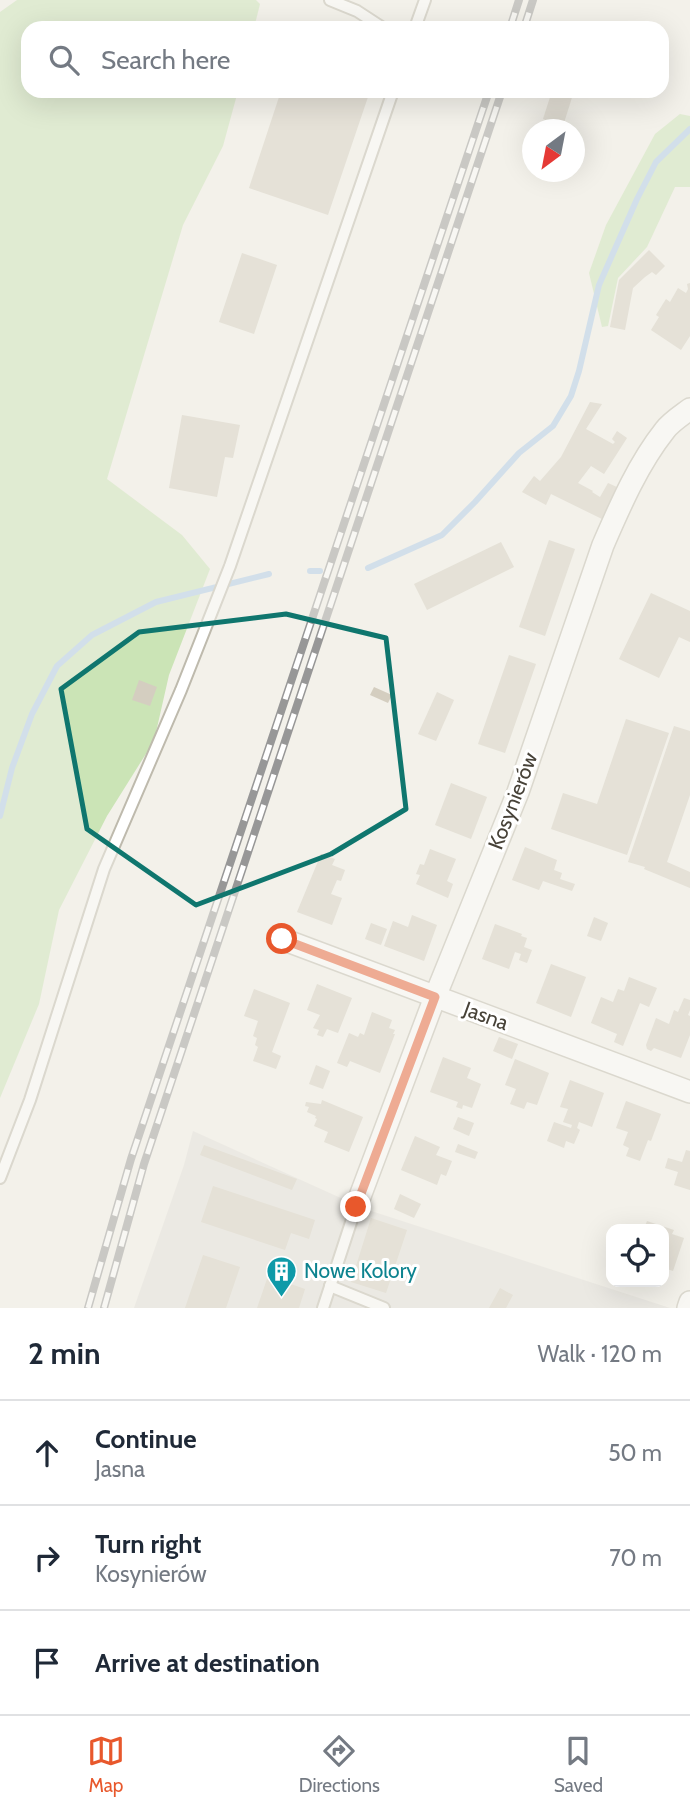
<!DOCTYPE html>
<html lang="en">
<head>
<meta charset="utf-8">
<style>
  :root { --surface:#fff; --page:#f6f6f7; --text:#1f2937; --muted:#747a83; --line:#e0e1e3; --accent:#e8582c }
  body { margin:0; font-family:Cabin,sans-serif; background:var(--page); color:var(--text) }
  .controls { position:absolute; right:21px; bottom:21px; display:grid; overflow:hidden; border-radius:14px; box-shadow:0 7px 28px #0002 }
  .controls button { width:63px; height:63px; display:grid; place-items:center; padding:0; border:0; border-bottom:2px solid var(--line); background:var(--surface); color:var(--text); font:35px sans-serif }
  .compass { position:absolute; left:522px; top:119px; width:63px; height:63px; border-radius:50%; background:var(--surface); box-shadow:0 7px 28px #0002; rotate:212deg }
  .stop { position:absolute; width:21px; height:21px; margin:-16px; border:5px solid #e8582c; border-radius:50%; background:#fff }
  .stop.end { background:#e8582c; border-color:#fff; box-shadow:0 2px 7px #0008 }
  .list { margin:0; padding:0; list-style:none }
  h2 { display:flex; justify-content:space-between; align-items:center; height:91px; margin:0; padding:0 28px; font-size:30px }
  h2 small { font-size:23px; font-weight:400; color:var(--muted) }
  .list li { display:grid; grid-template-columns:46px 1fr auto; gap:21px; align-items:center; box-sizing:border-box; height:105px; padding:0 28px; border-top:2px solid var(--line) }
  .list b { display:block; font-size:26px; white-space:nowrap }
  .list p { margin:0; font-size:23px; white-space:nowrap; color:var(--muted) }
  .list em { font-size:23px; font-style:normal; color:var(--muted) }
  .icon { flex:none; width:38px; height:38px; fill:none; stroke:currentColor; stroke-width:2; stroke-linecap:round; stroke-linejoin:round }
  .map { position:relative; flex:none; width:690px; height:1308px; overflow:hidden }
  .search { position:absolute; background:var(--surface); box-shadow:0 7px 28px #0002; left:21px; right:21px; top:21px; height:77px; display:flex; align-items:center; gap:18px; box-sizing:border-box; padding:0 24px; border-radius:21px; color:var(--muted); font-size:26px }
  .sheet { height:406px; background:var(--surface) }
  nav { display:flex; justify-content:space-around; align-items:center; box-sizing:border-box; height:98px; border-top:2px solid var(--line); background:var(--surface); font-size:19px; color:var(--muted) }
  nav a { display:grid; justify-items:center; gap:4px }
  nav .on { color:var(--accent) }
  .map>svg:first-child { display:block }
</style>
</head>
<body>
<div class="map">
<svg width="690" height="1308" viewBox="0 0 690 1308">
  <rect width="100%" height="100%" fill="#f3f1ea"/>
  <!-- industrial -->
  <polygon fill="#e3e0db" points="193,1131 365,1209 670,1308 134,1308 184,1165"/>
  <!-- green -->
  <g fill="#cbe4b6">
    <polygon points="17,0 256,0 260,4 254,28 28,28 28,91 238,91 223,146 183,225 107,479 182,535 210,569 169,675 154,741 107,816 59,910 39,1004 0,1098 0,12"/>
    <polygon points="680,114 690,116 690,187 675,187 647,247 618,278 608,326 602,327 589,273 606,225 655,134"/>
  </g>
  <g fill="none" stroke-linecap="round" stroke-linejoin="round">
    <!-- stream -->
    <g stroke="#abcbeb" stroke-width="6">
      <polyline points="368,568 442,535 475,502 519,453 553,426 571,396 579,371 599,285 637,199 656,162 690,129"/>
      <polyline points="310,571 320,571"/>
      <polyline points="0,816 12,768 32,714 57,666 92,635 156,602 269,574"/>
    </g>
  </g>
  <!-- building -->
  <g fill="#d4cec0">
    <polygon points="281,91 370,91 328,215 249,188"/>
    <polygon points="552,91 574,91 563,126 543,119"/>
    <polygon points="649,250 665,266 656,275 652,272 645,277 633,288 625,330 610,327 619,280"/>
    <polygon points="242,253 277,265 254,334 219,322"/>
    <polygon points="690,283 690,336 681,350 651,330 659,317 656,315 666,299 670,302 678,288 686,293 688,289 687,284"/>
    <polygon points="590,402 602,404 586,429 613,444 615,442 612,439 617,431 627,438 604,474 591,466 578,483 593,491 592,492 600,497 608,483 619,488 602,519 551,494 546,505 522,492 534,476 540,481 561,457"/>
    <polygon points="182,415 240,425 233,458 225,457 217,497 169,488"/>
    <polygon points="549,540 575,549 545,636 519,627"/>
    <polygon points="501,542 514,567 427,610 414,584"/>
    <polygon points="651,593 690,611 690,642 679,637 659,678 619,659"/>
    <polygon points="509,655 536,664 505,753 478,744"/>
    <polygon points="139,680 157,687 150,706 132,700"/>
    <polygon points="374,687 392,695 388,703 370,695"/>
    <polygon points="437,692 454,700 436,741 418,734"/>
    <polygon points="626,719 669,733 627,855 551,829 563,793 597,804"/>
    <polygon points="674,726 690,731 690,795 667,862 690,872 690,888 644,869 645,867 628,862"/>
    <polygon points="451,783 487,797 471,839 435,825"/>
    <polygon points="525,847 557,860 554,870 562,873 560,879 575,884 572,891 543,881 539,890 512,880"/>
    <polygon points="430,849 456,859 447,881 453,884 448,898 416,884 420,875 416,874 420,864 424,865"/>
    <polygon points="321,854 335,859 332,865 345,870 341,881 337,880 331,894 342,898 332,925 297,912"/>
    <polygon points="412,915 437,925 424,961 384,946 393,921 408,927"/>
    <polygon points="594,917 608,923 601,941 587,936"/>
    <polygon points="371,923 387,929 381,945 365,939"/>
    <polygon points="495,924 522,934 521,936 527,938 524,947 532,950 527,963 519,960 521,954 515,952 509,969 482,959"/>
    <polygon points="551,964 586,977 571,1017 536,1003"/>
    <polygon points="629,977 657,988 649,1007 640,1003 623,1046 614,1042 617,1034 591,1023 601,997 613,1002 618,989 624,991"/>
    <polygon points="317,984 352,998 338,1033 327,1029 323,1037 317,1035 319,1030 313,1028 320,1015 307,1010"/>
    <polygon points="254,989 290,1003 272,1052 281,1056 276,1069 253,1061 258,1047 255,1045 257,1038 253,1036 258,1021 244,1016"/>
    <polygon points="684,998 690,1000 690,1010 688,1015 690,1016 690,1035 681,1058 654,1048 651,1051 647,1049 646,1045 656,1018 669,1024 674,1010 678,1012"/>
    <polygon points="372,1012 392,1020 389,1028 395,1030 393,1034 395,1034 380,1073 350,1061 347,1067 337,1063 349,1033 358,1037 360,1033 364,1035"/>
    <polygon points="499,1037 518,1044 512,1059 493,1051"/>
    <polygon points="443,1057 471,1068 467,1078 481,1084 472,1108 463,1105 462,1109 456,1107 458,1102 430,1092"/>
    <polygon points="515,1059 549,1073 537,1105 527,1102 524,1109 510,1104 516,1089 505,1085"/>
    <polygon points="316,1065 330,1071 323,1089 309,1084"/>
    <polygon points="570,1080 604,1093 592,1127 579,1122 577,1128 580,1130 574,1144 566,1141 564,1148 547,1141 554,1122 571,1128 572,1125 563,1122 568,1109 560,1107"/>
    <polygon points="322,1100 363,1117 349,1152 324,1142 328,1132 314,1126 317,1119 315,1118 316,1116 307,1112 309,1107 305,1106 306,1102 321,1104"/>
    <polygon points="626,1101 661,1114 651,1141 648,1140 640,1161 626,1156 629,1148 623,1145 628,1132 616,1128"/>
    <polygon points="458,1117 474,1123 469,1136 453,1129"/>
    <polygon points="415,1136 440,1147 436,1155 452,1161 446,1176 441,1174 437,1185 401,1170"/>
    <polygon points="458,1144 478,1152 475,1159 455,1152"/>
    <polygon points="204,1145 297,1179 292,1190 200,1155"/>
    <polygon points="686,1150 690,1151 690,1190 674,1185 678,1172 665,1168 668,1158 682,1162"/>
    <polygon points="213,1186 315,1220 309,1239 291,1233 285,1250 201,1222"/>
    <polygon points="400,1194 421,1204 414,1218 394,1209"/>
    <polygon points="371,1218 407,1230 386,1293 351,1282"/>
    <polygon points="647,1221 674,1230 672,1234 684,1238 673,1271 664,1268 664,1229 644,1229"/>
    <polygon points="203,1255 240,1267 226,1308 185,1308"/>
    <polygon points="268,1276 305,1289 299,1308 257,1308"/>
    <polygon points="500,1288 513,1295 506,1308 489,1308"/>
  </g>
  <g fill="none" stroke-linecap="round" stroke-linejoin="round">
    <defs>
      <g id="service">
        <polyline points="330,0 357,11 383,28"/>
        <polyline points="415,28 425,0"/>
        <polyline points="0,1178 30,1100 104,869 181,690 230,566 393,91"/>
        <polyline points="330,1286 384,1308"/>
        <polyline points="323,1308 356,1207"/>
      </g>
      <g id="minor">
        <polyline points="282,939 690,1092"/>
        <path d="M356,1207L435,997L518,792L603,545C620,506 638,464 665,430C671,422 682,415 690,409"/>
        <polyline points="688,1308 690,1302"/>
      </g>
    </defs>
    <!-- service casing -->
    <use href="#service" stroke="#bebaad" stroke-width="14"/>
    <!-- minor casing -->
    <use href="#minor" stroke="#bebaad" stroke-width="24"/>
    <!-- service -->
    <use href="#service" stroke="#fff" stroke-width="10"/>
    <!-- minor -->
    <use href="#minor" stroke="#fff" stroke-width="21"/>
    <defs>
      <g id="rail">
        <polyline points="510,28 519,0"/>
        <polyline points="524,28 533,0"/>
        <polyline points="88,1308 131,1159 489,91"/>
        <polyline points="104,1308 144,1164 502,91"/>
      </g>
    </defs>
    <!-- rail casing -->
    <use href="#rail" stroke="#979797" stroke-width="8"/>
    <!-- rail -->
    <use href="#rail" stroke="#fff" stroke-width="5" stroke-dasharray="16" stroke-linecap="butt"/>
  </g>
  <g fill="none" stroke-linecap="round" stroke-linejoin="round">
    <!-- route -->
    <polyline stroke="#e8582c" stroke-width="9" points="282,939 435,997 356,1207"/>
  </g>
  <!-- marked area -->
  <path d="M0 0H690V1308H0ZM286,614L386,638L406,809L331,854L196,905L87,829L61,689L139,632Z" fill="#f3f1ea" fill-opacity=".55" fill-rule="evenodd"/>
  <path fill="none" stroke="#0f766e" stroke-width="5" stroke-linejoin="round" d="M286,614L386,638L406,809L331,854L196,905L87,829L61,689L139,632Z"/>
  <!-- icons -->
  <defs>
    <symbol id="building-pin" viewBox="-11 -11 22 30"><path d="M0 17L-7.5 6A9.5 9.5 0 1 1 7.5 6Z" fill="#0f9aa8" stroke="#fff"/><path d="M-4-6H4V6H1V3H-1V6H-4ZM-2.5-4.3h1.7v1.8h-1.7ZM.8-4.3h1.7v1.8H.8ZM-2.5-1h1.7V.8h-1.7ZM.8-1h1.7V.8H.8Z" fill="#fff"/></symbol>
  </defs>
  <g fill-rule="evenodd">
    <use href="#building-pin" x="264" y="1254" width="35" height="47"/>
  </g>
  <g text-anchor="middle" stroke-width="6" stroke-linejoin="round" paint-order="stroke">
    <!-- street labels -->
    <g font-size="21" fill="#474238" stroke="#fff">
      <text transform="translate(513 801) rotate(-69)" y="7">Kosynierów</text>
      <text transform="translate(486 1016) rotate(20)" y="7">Jasna</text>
    </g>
    <!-- culture labels -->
    <g font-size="21" fill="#0d838f" stroke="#fff" text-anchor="start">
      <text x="304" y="1278">Nowe Kolory</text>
    </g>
  </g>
</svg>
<div class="controls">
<button><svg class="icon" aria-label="locate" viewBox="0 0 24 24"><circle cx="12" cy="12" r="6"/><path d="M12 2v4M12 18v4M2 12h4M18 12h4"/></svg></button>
</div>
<svg class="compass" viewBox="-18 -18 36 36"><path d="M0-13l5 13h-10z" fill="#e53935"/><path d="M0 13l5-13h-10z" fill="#747a83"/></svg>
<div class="stop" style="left:282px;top:939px"></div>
<div class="stop end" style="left:356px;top:1207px"></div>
<div class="search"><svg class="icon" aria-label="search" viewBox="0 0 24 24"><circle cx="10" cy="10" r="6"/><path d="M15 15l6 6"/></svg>Search here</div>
</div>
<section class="sheet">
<h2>2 min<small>Walk · 120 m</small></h2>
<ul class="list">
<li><svg class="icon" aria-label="ahead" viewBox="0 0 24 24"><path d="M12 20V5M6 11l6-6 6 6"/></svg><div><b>Continue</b><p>Jasna</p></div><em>50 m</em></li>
<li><svg class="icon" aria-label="right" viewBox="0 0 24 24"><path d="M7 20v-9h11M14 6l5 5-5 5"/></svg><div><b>Turn right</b><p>Kosynierów</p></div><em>70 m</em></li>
<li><svg class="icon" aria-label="arrive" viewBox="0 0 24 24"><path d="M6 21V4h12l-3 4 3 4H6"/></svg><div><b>Arrive at destination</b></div></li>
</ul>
</section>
<nav>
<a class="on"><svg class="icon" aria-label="map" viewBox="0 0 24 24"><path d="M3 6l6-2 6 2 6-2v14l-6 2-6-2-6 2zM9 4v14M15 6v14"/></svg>Map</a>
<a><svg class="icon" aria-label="directions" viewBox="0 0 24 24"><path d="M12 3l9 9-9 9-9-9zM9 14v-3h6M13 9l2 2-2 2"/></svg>Directions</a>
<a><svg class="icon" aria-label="saved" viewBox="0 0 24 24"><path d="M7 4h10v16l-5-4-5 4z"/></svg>Saved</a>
</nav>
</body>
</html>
